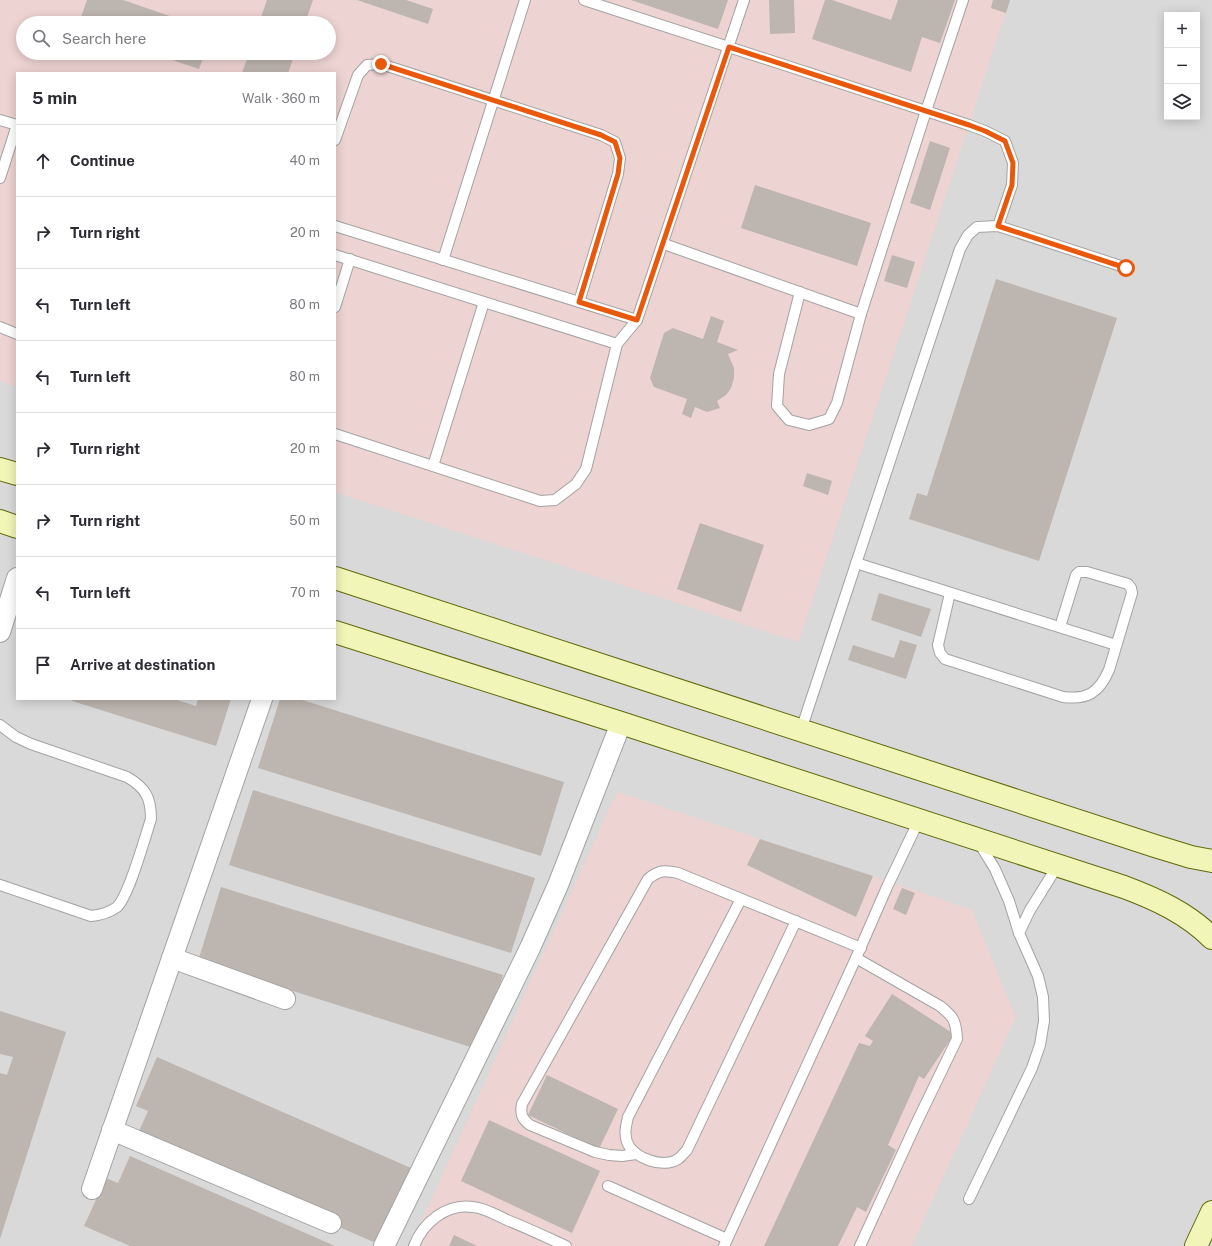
<!DOCTYPE html>
<html lang="en">
<head>
<meta charset="utf-8">
<style>
  :root { --surface:#fff; --page:#f2f2f3; --text:#2b2b33; --muted:#7c7c81; --line:#e1e1e2 }
  body { margin:0; font-family:"Public Sans",sans-serif; background:var(--page); color:var(--text) }
  .controls { position:absolute; right:12px; top:12px; display:grid; overflow:hidden; border-radius:0px; box-shadow:0 2px 10px #0003 }
  .controls button { width:36px; height:36px; display:grid; place-items:center; padding:0; border:0; border-bottom:1px solid var(--line); background:var(--surface); color:var(--text); font:20px sans-serif }
  .stop { position:absolute; width:12px; height:12px; margin:-9px; border:3px solid #ea580c; border-radius:50%; background:#fff }
  .stop.end { background:#ea580c; border-color:#fff; box-shadow:0 1px 4px #0008 }
  .list { margin:0; padding:0; list-style:none }
  h2 { display:flex; justify-content:space-between; align-items:center; height:52px; margin:0; padding:0 16px; font-size:17px }
  h2 small { font-size:13px; font-weight:400; color:var(--muted) }
  .list li { display:grid; grid-template-columns:26px 1fr auto; gap:12px; align-items:center; box-sizing:border-box; height:72px; padding:0 16px; border-top:1px solid var(--line) }
  .list b { display:block; font-size:15px; white-space:nowrap }
  .list em { font-size:13px; font-style:normal; color:var(--muted) }
  .icon { flex:none; width:22px; height:22px; fill:none; stroke:currentColor; stroke-width:2; stroke-linecap:round; stroke-linejoin:round }
  .map { position:relative; flex:none; width:1212px; height:1246px; overflow:hidden }
  .search { position:absolute; background:var(--surface); box-shadow:0 2px 10px #0003; left:16px; top:16px; width:320px; height:44px; display:flex; align-items:center; gap:10px; box-sizing:border-box; padding:0 14px; border-radius:22px; color:var(--muted); font-size:15px }
  .panel { position:absolute; background:var(--surface); box-shadow:0 2px 10px #0003; left:16px; top:72px; width:320px; height:628px; border-radius:0px }
  .map>svg:first-child { display:block }
</style>
</head>
<body>
<div class="map">
<svg width="1212" height="1246" viewBox="0 0 1212 1246">
  <rect width="100%" height="100%" fill="#ede9e2"/>
  <!-- residential -->
  <path fill="#dad9d9" fill-rule="evenodd" d="M0,0H1212V1246H0ZM1167,15H1197V117H1167ZM23,23H329V53H23ZM17,73H335V699H17Z"/>
  <!-- commercial -->
  <g fill="#edd3d1" fill-rule="evenodd">
    <path d="M0,0H1010L799,642L335,492V73H17V387L0,381ZM23,23H329V53H23Z"/>
    <polygon points="617,792 873,876 972,910 1016,1017 912,1246 410,1246"/>
  </g>
  <!-- building -->
  <g fill="#bdb5af">
    <polygon points="87,0 123,0 190,23 79,23"/>
    <polygon points="267,0 313,0 305,23 259,23"/>
    <polygon points="357,0 406,0 433,9 428,24"/>
    <polygon points="631,0 728,0 718,29"/>
    <polygon points="769,0 794,0 795,33 770,34"/>
    <polygon points="825,0 832,0 891,20 898,0 955,0 940,43 922,37 911,72 812,39"/>
    <polygon points="993,0 1010,0 1006,13 991,8"/>
    <polygon points="151,53 205,53 199,69"/>
    <polygon points="249,53 295,53 288,73 242,73"/>
    <polygon points="930,141 950,148 930,210 910,203"/>
    <polygon points="755,185 871,223 857,266 741,228"/>
    <polygon points="892,255 915,262 907,288 884,281"/>
    <polygon points="996,279 1117,318 1039,561 909,519 917,493 927,496"/>
    <polygon points="711,316 724,321 717,342 738,350 728,354 734,368 734,378 731,388 726,395 717,401 720,408 707,412 695,407 691,418 682,414 687,399 654,387 650,378 664,333 673,328 703,339"/>
    <polygon points="807,473 832,481 828,495 803,486"/>
    <polygon points="700,523 764,545 741,612 677,589"/>
    <polygon points="879,593 931,609 921,637 871,620"/>
    <polygon points="900,640 917,645 906,679 848,660 853,645 894,658"/>
    <polygon points="73,699 174,699 196,706 198,699 231,699 216,746 72,701"/>
    <polygon points="280,699 299,699 564,782 541,856 258,768"/>
    <polygon points="253,790 535,878 511,953 229,865"/>
    <polygon points="760,839 873,876 856,917 747,865"/>
    <polygon points="221,887 503,975 480,1050 198,961"/>
    <polygon points="902,888 915,893 906,915 893,909"/>
    <polygon points="892,994 954,1034 924,1079 919,1076 888,1145 896,1150 866,1212 857,1207 838,1246 764,1246 859,1043 870,1046 873,1041 865,1036"/>
    <polygon points="0,1011 66,1032 0,1239 0,1073 7,1075 13,1057 0,1054"/>
    <polygon points="157,1057 411,1168 378,1244 136,1138 148,1111 136,1106"/>
    <polygon points="547,1075 618,1109 599,1149 528,1115"/>
    <polygon points="489,1120 600,1171 572,1233 461,1181"/>
    <polygon points="130,1156 335,1246 130,1246 84,1226 106,1178 118,1183"/>
    <polygon points="454,1235 477,1246 449,1246"/>
  </g>
  <g fill="none" stroke-linecap="round" stroke-linejoin="round">
    <defs>
      <g id="lane">
        <polyline points="584,0 969,125 985,131 1005,141 1013,163 1012,185 998,226"/>
        <polyline points="0,120 17,125"/>
        <polyline points="335,140 358,75 367,65 381,64 601,135 615,142 620,158 618,174 579,302"/>
        <polyline points="0,178 17,125"/>
        <polyline points="335,226 637,320"/>
        <polyline points="664,244 861,314"/>
        <polyline points="335,255 617,344"/>
        <polyline points="443,260 525,0"/>
        <polyline points="800,292 779,374 777,406 789,420 809,425 829,419 837,403 861,314 926,111 963,0"/>
        <polyline points="335,307 350,259"/>
        <polyline points="0,327 17,334"/>
        <polyline points="335,434 540,501 555,500 576,484 586,469 617,344 637,320 744,0"/>
        <polyline points="433,466 484,302"/>
        <polyline points="856,563 1116,645"/>
        <path d="M950,593L938,645L940,653L945,659L1063,697C1087,700 1099,693 1109,670L1132,593L1131,588L1128,584L1087,572H1079L1076,575L1060,627"/>
        <path d="M0,725L16,737L31,744L127,777C146,788 151,798 151,819C145,837 129,896 117,907C109,913 101,915 91,916L0,885"/>
        <polyline points="801,730 960,249 968,235 977,227 998,226 1127,268"/>
        <path d="M741,899L628,1117C626,1126 624,1133 627,1142C633,1158 663,1169 678,1159C681,1157 684,1153 687,1150L796,921"/>
        <polyline points="1019,933 1030,910 1058,865"/>
        <path d="M856,958L940,1006C954,1017 956,1021 957,1039L915,1126L860,1246"/>
        <path d="M636,1154L622,1156L609,1155L595,1152L530,1125C522,1119 520,1114 522,1104L648,879C659,870 664,870 678,873L861,948"/>
        <polyline points="608,1186 727,1239"/>
        <polyline points="969,1199 1032,1068 1040,1045 1044,1021 1043,997 1038,976 1019,933 1009,901 995,869 979,843"/>
        <path d="M414,1246C423,1223 446,1203 473,1207C485,1208 496,1215 507,1220C527,1228 546,1237 566,1246"/>
        <polyline points="724,1246 856,958 887,887 919,820"/>
      </g>
      <g id="street">
        <polyline points="0,632 17,578"/>
        <polyline points="172,958 285,999"/>
        <polyline points="112,1130 331,1223"/>
        <polyline points="92,1189 262,699"/>
        <polyline points="384,1246 530,948 558,885 621,723"/>
      </g>
      <g id="secondary">
        <polyline points="0,469 17,474"/>
        <polyline points="0,521 17,527"/>
        <polyline points="335,578 1155,846 1191,857 1212,861"/>
        <path d="M335,632L621,723L1124,887C1156,899 1187,913 1212,938"/>
        <polyline points="1196,1246 1212,1212"/>
      </g>
    </defs>
    <!-- lane casing -->
    <use href="#lane" stroke="#a3a3a3" stroke-width="12"/>
    <!-- street casing -->
    <use href="#street" stroke="#a3a3a3" stroke-width="22"/>
    <!-- secondary casing -->
    <use href="#secondary" stroke="#5f6a0b" stroke-width="24"/>
    <!-- lane -->
    <use href="#lane" stroke="#fff" stroke-width="10"/>
    <!-- street -->
    <use href="#street" stroke="#fff" stroke-width="20"/>
    <!-- secondary -->
    <use href="#secondary" stroke="#f1f5b7" stroke-width="22"/>
  </g>
  <g fill="none" stroke-linecap="round" stroke-linejoin="round">
    <!-- route -->
    <polyline stroke="#ea580c" stroke-width="5" points="381,64 601,135 615,142 620,158 618,174 579,302 637,320 729,47 969,125 985,131 1005,141 1013,163 1012,185 998,226 1126,268"/>
  </g>
</svg>
<div class="controls">
<button>+</button>
<button>−</button>
<button><svg class="icon" aria-label="layers" viewBox="0 0 24 24"><path d="M12 4l9 5-9 5-9-5zM3 14l9 5 9-5"/></svg></button>
</div>
<div class="stop" style="left:1126px;top:268px"></div>
<div class="stop end" style="left:381px;top:64px"></div>
<div class="search"><svg class="icon" aria-label="search" viewBox="0 0 24 24"><circle cx="10" cy="10" r="6"/><path d="M15 15l6 6"/></svg>Search here</div>
<section class="panel">
<h2>5 min<small>Walk · 360 m</small></h2>
<ul class="list">
<li><svg class="icon" aria-label="ahead" viewBox="0 0 24 24"><path d="M12 20V5M6 11l6-6 6 6"/></svg><div><b>Continue</b></div><em>40 m</em></li>
<li><svg class="icon" aria-label="right" viewBox="0 0 24 24"><path d="M7 20v-9h11M14 6l5 5-5 5"/></svg><div><b>Turn right</b></div><em>20 m</em></li>
<li><svg class="icon" aria-label="left" viewBox="0 0 24 24"><path d="M17 20v-9H6M10 6l-5 5 5 5"/></svg><div><b>Turn left</b></div><em>80 m</em></li>
<li><svg class="icon" aria-label="left" viewBox="0 0 24 24"><path d="M17 20v-9H6M10 6l-5 5 5 5"/></svg><div><b>Turn left</b></div><em>80 m</em></li>
<li><svg class="icon" aria-label="right" viewBox="0 0 24 24"><path d="M7 20v-9h11M14 6l5 5-5 5"/></svg><div><b>Turn right</b></div><em>20 m</em></li>
<li><svg class="icon" aria-label="right" viewBox="0 0 24 24"><path d="M7 20v-9h11M14 6l5 5-5 5"/></svg><div><b>Turn right</b></div><em>50 m</em></li>
<li><svg class="icon" aria-label="left" viewBox="0 0 24 24"><path d="M17 20v-9H6M10 6l-5 5 5 5"/></svg><div><b>Turn left</b></div><em>70 m</em></li>
<li><svg class="icon" aria-label="arrive" viewBox="0 0 24 24"><path d="M6 21V4h12l-3 4 3 4H6"/></svg><div><b>Arrive at destination</b></div></li>
</ul>
</section>
</div>
</body>
</html>
